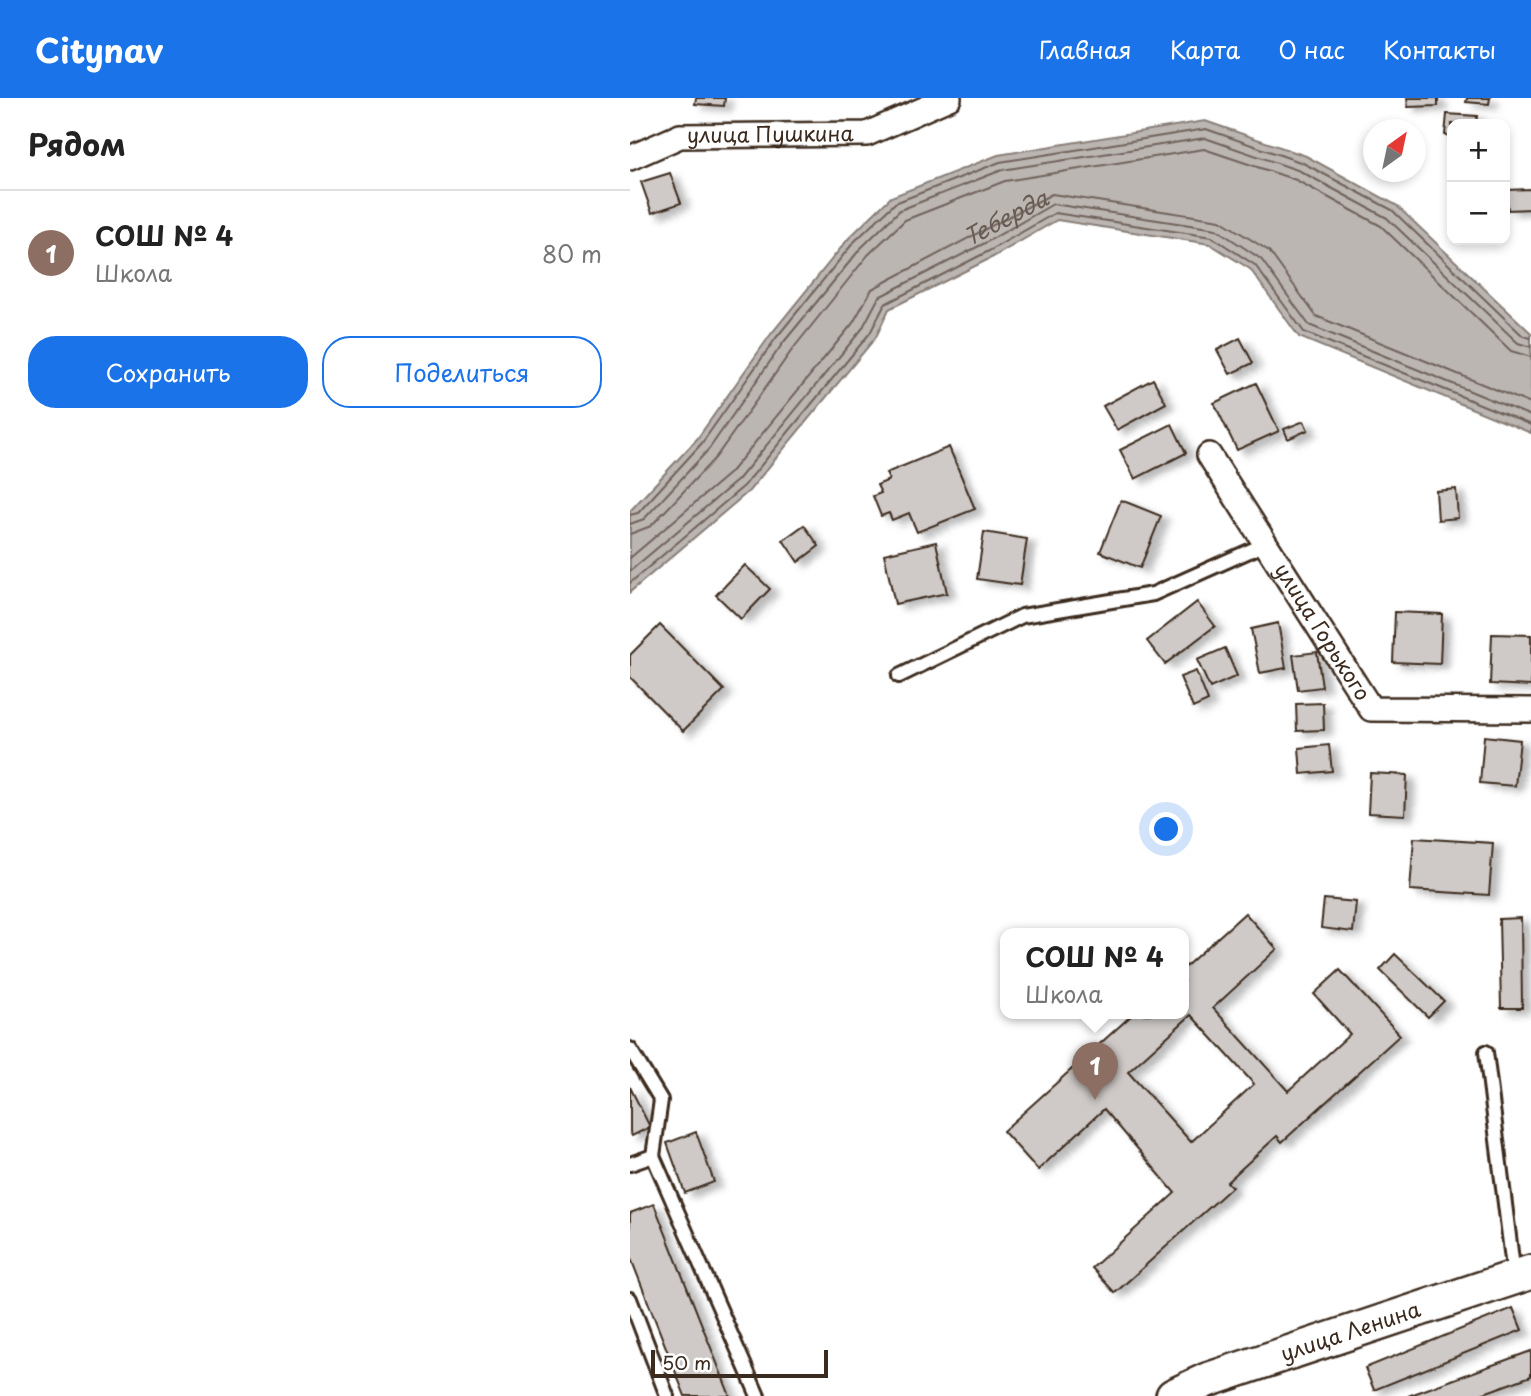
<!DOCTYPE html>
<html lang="ru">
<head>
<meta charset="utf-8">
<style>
  :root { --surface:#fff; --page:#f2f2f2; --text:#222; --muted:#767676; --line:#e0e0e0; --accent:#1a73e8 }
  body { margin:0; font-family:"Playpen Sans",sans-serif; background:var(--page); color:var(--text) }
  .controls { position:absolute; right:21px; top:21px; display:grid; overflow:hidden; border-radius:14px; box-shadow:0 4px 10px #0003 }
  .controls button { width:63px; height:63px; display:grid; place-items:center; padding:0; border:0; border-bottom:2px solid var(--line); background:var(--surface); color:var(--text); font:35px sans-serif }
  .compass { position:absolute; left:733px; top:21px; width:63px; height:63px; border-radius:50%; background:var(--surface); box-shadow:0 4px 10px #0003; rotate:33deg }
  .scale { position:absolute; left:21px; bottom:18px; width:177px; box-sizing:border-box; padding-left:7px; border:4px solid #3b2a1e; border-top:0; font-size:19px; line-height:24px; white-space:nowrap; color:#3b2a1e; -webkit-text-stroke:5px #fff; paint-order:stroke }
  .you { position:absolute; left:537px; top:732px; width:24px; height:24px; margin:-18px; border:5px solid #fff; border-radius:50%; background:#1a73e8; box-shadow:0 0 0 10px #1a73e833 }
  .badge { display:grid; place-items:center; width:46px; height:46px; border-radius:50%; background:var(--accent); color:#fff; font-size:23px; font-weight:700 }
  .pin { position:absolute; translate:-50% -58px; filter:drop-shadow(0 2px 4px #0008) }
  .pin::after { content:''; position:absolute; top:37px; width:24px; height:21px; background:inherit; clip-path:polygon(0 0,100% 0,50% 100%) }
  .popup { position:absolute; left:370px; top:830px; width:189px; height:91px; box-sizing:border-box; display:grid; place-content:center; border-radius:14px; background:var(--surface); filter:drop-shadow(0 2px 5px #0005); font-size:23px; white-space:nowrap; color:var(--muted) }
  .popup b { font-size:26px; color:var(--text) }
  .popup::after { content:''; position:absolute; left:50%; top:100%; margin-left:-14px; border:14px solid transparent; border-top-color:var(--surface) }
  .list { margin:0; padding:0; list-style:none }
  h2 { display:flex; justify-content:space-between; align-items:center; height:91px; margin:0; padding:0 28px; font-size:30px }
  h2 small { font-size:23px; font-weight:400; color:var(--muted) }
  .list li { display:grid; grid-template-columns:46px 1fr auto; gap:21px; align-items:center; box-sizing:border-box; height:126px; padding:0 28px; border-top:2px solid var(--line) }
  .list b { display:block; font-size:26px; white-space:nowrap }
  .list p { margin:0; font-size:23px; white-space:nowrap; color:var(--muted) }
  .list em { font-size:23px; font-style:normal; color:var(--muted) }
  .actions { display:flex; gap:14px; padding:21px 28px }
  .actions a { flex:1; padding:16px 0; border:2px solid var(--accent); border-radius:28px; text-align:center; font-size:24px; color:var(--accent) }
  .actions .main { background:var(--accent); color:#fff }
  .map { position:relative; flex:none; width:901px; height:1298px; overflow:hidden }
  header { display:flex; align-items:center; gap:42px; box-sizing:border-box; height:98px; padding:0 35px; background:var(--accent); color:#fff }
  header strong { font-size:33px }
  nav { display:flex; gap:38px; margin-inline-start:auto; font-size:24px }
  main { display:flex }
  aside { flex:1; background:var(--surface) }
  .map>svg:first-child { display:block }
</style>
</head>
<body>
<header>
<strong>Citynav</strong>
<nav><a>Главная</a><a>Карта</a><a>О нас</a><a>Контакты</a></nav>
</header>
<main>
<aside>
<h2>Рядом<small></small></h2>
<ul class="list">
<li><span class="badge" style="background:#8d6e63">1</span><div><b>СОШ № 4</b><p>Школа</p></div><em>80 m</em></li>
</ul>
<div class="actions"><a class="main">Сохранить</a><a>Поделиться</a></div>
</aside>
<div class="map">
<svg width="901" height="1298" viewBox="0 0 901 1298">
  <defs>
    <filter id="shadow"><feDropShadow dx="8" dy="4.5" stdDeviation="3.5" flood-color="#0004"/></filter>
  </defs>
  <rect width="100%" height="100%" fill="#fff"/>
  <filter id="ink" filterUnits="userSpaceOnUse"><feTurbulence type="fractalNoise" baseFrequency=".0143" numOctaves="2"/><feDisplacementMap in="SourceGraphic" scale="14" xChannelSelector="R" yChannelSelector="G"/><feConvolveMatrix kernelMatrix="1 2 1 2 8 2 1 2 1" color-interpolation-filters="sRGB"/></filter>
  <g filter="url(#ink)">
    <!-- water -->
    <polygon fill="#bcb6b3" stroke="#887e77" stroke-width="2" points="575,23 676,58 766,107 901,235 901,335 669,239 620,171 580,146 427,122 363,159 259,211 246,239 119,393 0,494 0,413 67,341 141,236 219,140 261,99 368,57"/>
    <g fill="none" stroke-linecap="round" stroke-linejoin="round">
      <!-- shore -->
      <g stroke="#6f625a" stroke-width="2">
        <polyline points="0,417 8,415 72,345 146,240 224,144 265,105 370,64 576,31 673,65 762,112 893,238 901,240"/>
        <polyline points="0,426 14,421 79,351 153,245 231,150 270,112 372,72 575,40 670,73 757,120 888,245 901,249"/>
        <polyline points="0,436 21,428 86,359 162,252 238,157 275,122 375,83 574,51 666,82 751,128 881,253 901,259"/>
        <path id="s1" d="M0,460L100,375L223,225L242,191L422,96L590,122L639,153L686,218L901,306"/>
        <polyline points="0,473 108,382 232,231 249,199 355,145 423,106 586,131 631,161 679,227 901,318"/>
        <polyline points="0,485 114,388 240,235 255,206 359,153 425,115 582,139 625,167 674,234 901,327"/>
      </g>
    </g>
    <!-- building -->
    <g fill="#cfcac7" stroke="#3b2a1e" stroke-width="2" fill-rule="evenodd" filter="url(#shadow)">
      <polygon points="66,0 95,0 94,8 65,6"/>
      <polygon points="777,0 808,0 808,8 778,9"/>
      <polygon points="837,0 860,0 859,6 836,4"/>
      <polygon points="817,16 847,18 846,26 822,26 822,38 815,37"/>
      <polygon points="40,75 51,105 22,115 11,84"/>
      <polygon points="901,91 901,111 878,112 876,92"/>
      <polygon points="610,240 623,265 600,276 587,252"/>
      <polygon points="523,281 536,305 487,332 473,308"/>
      <polygon points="626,285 649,333 607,352 584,305"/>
      <polygon points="674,323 678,332 658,341 654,331"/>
      <polygon points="542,326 556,355 505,381 490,352"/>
      <polygon points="319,349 345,411 287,434 279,415 262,422 259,415 251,418 243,398 251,395 247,387 259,382 256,375"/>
      <polygon points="826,391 828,420 808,422 806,393"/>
      <polygon points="491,402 531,418 510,470 470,454"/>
      <polygon points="174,427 189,448 168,464 153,442"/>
      <polygon points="354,434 397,441 390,487 347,481"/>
      <polygon points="306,444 317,495 265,506 254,456"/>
      <polygon points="115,467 140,491 111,521 86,497"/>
      <polygon points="567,504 585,528 535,566 517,543"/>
      <polygon points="765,514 812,516 810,566 763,564"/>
      <polygon points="648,525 656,570 630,575 621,531"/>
      <polygon points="30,527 94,592 53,633 0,579 0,557"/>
      <polygon points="862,536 901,537 901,588 860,586"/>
      <polygon points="595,550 607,578 580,590 567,562"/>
      <polygon points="687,554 692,589 668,592 663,557"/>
      <polygon points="566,573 578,603 563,610 550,579"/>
      <polygon points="693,605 694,632 667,633 666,606"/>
      <polygon points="854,638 890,642 885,688 850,685"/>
      <polygon points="699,647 702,673 671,676 669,650"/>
      <polygon points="740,675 777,677 775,717 738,715"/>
      <polygon points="784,740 863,745 859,797 780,792"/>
      <polygon points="694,801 726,804 723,834 691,830"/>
      <path d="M615,815L647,851L583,910L658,993L720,936L684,896L710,872L770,937L652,1044L647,1038L597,1084L602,1089L485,1195L462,1170L545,1095L474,1011L408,1072L373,1033L503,916H554V870ZM561,917L624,986L561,1044L498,974Z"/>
      <polygon points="891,820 892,910 871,910 869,821"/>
      <polygon points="765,856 814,903 798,919 750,872"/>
      <polygon points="0,989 20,1029 2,1038 0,1034"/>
      <polygon points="66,1034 84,1084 55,1095 37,1045"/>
      <polygon points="24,1106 100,1298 55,1298 0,1158 0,1115"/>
      <polygon points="883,1210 892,1232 744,1292 735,1270"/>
      <polygon points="901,1253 901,1278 846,1298 778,1298"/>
    </g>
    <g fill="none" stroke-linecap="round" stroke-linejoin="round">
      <defs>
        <g id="lane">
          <polyline points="269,578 392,518 523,496 635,446"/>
          <polyline points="0,951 31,1002 23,1058"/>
          <polyline points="856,954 884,1178"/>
          <polyline points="0,1066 23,1058 128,1298"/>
          <polyline points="0,1201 37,1298"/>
        </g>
        <g id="street">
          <path id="s2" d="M0,60L50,38L237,36L319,0"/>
          <path id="s3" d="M579,357L741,611L901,612"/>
        </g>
        <g id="secondary">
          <path id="s4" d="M543,1298L577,1282L901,1174"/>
        </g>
      </defs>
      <!-- lane casing -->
      <use href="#lane" stroke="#3b2a1e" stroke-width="18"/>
      <!-- street casing -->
      <use href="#street" stroke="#3b2a1e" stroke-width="28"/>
      <!-- secondary casing -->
      <use href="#secondary" stroke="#3b2a1e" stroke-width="38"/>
      <!-- lane -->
      <use href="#lane" stroke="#fff" stroke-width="12"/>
      <!-- street -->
      <use href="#street" stroke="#fff" stroke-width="23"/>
      <!-- secondary -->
      <use href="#secondary" stroke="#fff" stroke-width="33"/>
    </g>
  </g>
  <g text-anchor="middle" stroke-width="5" stroke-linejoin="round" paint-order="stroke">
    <!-- street labels -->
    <g font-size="21" fill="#3b2a1e" stroke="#fff">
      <text dy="7" stroke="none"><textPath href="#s2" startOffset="145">улица Пушкина</textPath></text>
      <text dy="7" stroke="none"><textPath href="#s3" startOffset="210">улица Горького</textPath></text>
      <text dy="7" stroke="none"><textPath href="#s4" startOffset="189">улица Ленина</textPath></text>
    </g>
    <!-- water labels -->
    <g font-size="23" font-style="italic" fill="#685b52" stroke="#fff">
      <text dy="8" stroke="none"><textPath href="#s1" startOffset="516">Теберда</textPath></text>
    </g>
  </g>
</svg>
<div class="controls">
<button>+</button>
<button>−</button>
</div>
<svg class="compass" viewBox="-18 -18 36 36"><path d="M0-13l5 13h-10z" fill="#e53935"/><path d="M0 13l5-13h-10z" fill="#767676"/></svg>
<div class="scale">50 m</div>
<div class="you"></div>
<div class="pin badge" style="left:465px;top:1002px;background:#8d6e63">1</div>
<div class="popup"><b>СОШ № 4</b>Школа</div>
</div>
</main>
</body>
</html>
